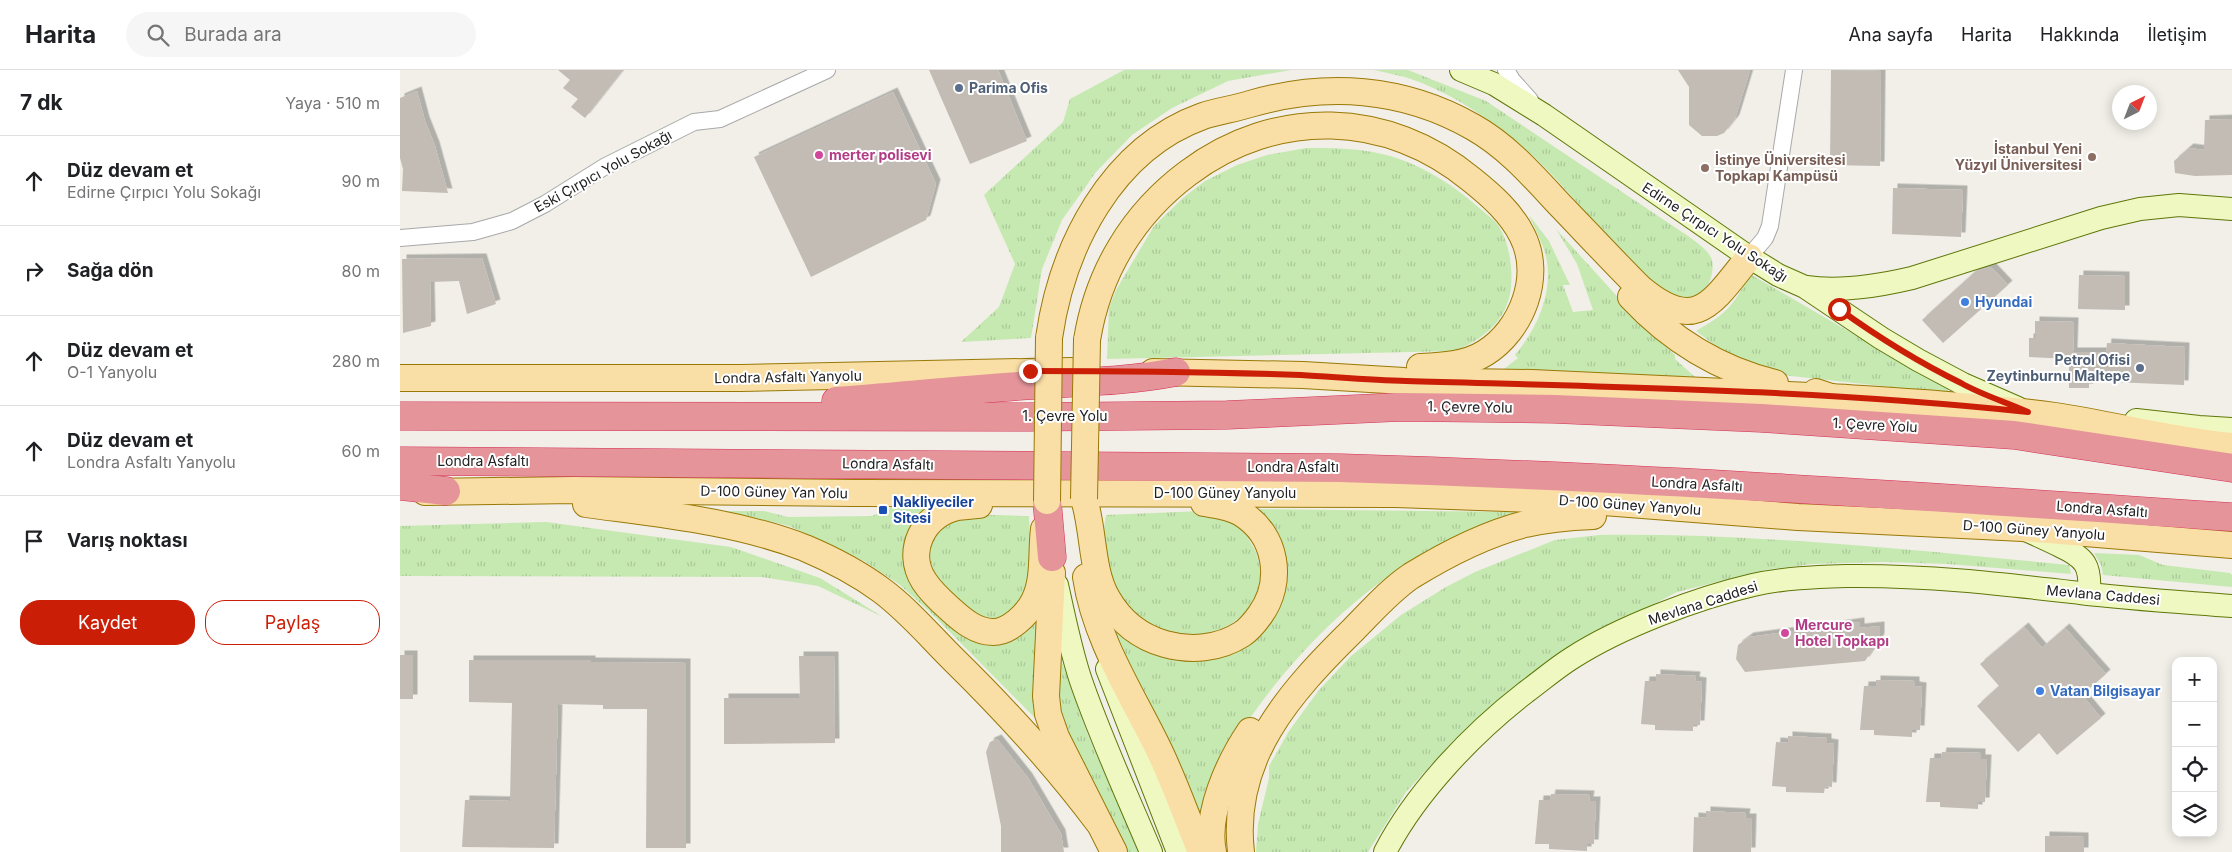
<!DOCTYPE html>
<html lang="tr">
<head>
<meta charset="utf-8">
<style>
  :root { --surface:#fff; --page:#f6f6f6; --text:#202124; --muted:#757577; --line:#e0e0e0; --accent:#cb1e07 }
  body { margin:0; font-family:Inter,sans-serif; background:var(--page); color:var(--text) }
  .controls { position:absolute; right:15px; bottom:15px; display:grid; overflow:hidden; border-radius:10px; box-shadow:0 2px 12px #0003 }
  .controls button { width:45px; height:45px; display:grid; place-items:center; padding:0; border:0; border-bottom:1px solid var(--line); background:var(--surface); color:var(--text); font:25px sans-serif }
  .compass { position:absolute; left:1712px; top:15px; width:45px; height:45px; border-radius:50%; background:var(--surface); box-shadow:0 2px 12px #0003; rotate:42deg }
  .stop { position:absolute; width:15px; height:15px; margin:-11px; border:4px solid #cb1e07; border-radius:50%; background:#fff }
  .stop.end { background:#cb1e07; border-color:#fff; box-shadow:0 1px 5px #0008 }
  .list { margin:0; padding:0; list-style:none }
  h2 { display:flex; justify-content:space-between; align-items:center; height:65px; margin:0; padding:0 20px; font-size:21px }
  h2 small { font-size:16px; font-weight:400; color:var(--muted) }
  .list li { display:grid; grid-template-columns:32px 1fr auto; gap:15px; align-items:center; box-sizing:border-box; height:90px; padding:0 20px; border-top:1px solid var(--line) }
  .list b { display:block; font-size:19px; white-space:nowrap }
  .list p { margin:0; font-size:16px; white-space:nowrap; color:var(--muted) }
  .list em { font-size:16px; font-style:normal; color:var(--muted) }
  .actions { display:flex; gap:10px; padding:15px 20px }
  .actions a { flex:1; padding:11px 0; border:1px solid var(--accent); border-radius:20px; text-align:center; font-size:18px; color:var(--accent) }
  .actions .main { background:var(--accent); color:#fff }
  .icon { flex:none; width:28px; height:28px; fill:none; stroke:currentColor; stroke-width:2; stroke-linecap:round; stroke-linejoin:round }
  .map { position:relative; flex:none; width:1832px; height:782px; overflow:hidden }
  header { display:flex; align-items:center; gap:30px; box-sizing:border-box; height:70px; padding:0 25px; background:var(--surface); border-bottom:1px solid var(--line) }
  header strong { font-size:24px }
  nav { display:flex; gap:28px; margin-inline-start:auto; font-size:18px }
  .search { width:350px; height:45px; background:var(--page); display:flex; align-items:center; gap:12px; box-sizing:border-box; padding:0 18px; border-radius:28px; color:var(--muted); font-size:19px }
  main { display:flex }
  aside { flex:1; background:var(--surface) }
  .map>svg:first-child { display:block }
</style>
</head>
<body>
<header>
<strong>Harita</strong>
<div class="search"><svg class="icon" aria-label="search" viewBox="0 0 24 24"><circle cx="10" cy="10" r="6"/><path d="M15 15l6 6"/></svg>Burada ara</div>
<nav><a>Ana sayfa</a><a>Harita</a><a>Hakkında</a><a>İletişim</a></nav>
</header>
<main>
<aside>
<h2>7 dk<small>Yaya · 510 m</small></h2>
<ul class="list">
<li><svg class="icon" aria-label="ahead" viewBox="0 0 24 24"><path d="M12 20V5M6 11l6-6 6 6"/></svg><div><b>Düz devam et</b><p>Edirne Çırpıcı Yolu Sokağı</p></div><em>90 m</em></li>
<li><svg class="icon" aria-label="right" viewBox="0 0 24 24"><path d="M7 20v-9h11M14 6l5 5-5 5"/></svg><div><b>Sağa dön</b></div><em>80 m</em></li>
<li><svg class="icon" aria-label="ahead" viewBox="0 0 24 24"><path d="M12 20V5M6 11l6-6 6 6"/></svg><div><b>Düz devam et</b><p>O-1 Yanyolu</p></div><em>280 m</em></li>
<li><svg class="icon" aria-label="ahead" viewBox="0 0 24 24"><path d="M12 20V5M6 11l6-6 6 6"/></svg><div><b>Düz devam et</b><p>Londra Asfaltı Yanyolu</p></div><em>60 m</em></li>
<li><svg class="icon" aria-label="arrive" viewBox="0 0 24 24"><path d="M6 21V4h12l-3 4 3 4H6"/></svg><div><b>Varış noktası</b></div></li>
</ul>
<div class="actions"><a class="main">Kaydet</a><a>Paylaş</a></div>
</aside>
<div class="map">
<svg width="1832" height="782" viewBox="0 0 1832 782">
  <defs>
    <pattern id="grass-tufts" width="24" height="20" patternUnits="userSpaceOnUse" patternTransform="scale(1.25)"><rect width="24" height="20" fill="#c6e9b1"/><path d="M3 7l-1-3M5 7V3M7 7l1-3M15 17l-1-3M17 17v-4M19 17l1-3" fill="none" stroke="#aac898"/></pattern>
    <filter id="shadow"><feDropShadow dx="4.5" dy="-4.5" stdDeviation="0" flood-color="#0004"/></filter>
  </defs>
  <rect width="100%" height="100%" fill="#f1efe8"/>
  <!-- grass -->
  <g fill="url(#grass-tufts)">
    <polygon points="724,0 891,0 828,11 772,38 732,65 696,102 662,150 642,199 631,268 561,272 599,237 615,194 584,125 663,52 670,29"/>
    <path d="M974,0H1008L1086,31L1288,166C1296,172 1309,180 1312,190C1315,201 1308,222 1298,226C1284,232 1260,223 1248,214C1235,205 1224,187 1213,175C1180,136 1147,94 1106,63C1078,41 1045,21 1011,9C999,5 986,3 974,0Z"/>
    <path d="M906,78C931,78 957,78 982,84C1021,93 1055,116 1084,142C1088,146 1095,150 1098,155C1109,171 1113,198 1111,217C1108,250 1083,270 1054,281L707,289L709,238L716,220L754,156L784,127L805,111L837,95L867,85Z"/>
    <path d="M1129,145L1149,171L1170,215H1163L1173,242L1193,240L1177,194L1156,159L1244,256L1275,285V289L1295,307L1104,299L1118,288L1115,285C1136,260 1152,226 1147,192C1145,177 1135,159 1129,145Z"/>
    <path d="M1350,204L1548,319V321L1545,323L1382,305L1325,283L1296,261C1329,242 1332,237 1350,204Z"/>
    <polygon points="529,435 519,445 515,509 613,569 625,563 640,549 638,647 636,649 530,542 500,515 464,491 389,456 326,441 364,441 388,447 472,446 494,436"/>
    <path d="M857,439L1116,442C1072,459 1028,481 988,507C932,545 871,612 836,670C831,678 829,689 826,699C819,720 811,742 804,763L760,660L714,560L752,579L856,567L875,547L884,526L888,497L882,476Z"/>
    <polygon points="802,441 837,453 847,466 856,482 860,497 860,513 855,527 844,544 831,554 812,563 787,566 761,562 724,538 700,483 706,445"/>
    <path d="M629,446C630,469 634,520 618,538C612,544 602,548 595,552C589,551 581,550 576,547C551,530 508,486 543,457C565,440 603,446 629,446Z"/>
    <polygon points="146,452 331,477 420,508 483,547 418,516 362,507 0,506 0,456"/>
    <path d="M1199,465C1356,463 1513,480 1669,495L1671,504L1547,494L1484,492L1412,494L1365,500L1277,522L1231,546L1099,630L1054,670L1006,722L968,782H856L858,754L869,708V696L889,661L919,620L950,587L1001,545L1046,517L1075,502L1155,470Z"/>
    <polygon points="1694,483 1739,485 1763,495 1830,503 1832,505 1832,517 1703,505 1701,495"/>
    <polygon points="658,581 688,665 739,782 725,782 658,649"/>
  </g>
  <!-- building -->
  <g fill="#c2bcb5" filter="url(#shadow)">
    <polygon points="158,0 223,0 185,48 171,37 178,29 163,18 170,10"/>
    <polygon points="529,0 598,0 627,71 570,94"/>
    <polygon points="1278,0 1350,0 1335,49 1324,63 1317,66 1302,66 1289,55 1289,17"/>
    <polygon points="1431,0 1481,1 1480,96 1430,95"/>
    <polygon points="17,21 25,51 35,76 48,123 2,121 3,99 0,88 0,28"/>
    <polygon points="493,22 536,114 526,150 411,207 354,87"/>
    <polygon points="1832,49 1832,105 1795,106 1775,103 1774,91 1789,78 1804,80 1805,50"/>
    <polygon points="1493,118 1563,120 1561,167 1492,164"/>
    <polygon points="82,188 96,234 67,244 59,211 30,212 31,256 3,263 2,189"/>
    <polygon points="1591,197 1608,215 1543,273 1522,250 1576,201"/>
    <polygon points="1679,205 1725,206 1725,240 1678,239"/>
    <polygon points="1635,251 1674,252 1673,282 1706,282 1707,273 1785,277 1784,315 1689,311 1689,318 1669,318 1669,289 1629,287 1629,268 1635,268"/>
    <polygon points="1460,552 1460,558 1480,556 1480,568 1465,591 1345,602 1336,589 1338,575 1349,567"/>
    <polygon points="1624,557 1642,578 1665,558 1706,604 1682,625 1701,648 1657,685 1639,663 1618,682 1577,636 1599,616 1580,594"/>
    <rect x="0" y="585" width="13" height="44"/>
    <polygon points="399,586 434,586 435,673 324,674 324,628 400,628"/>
    <polygon points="69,590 191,590 191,592 286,593 286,778 246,778 247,639 203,639 203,635 158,634 154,778 62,777 65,730 110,731 112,633 69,632"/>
    <polygon points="1256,604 1296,606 1295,611 1302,612 1300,655 1293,655 1293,661 1255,660 1255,655 1241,654 1245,611 1256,611"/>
    <polygon points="1476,610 1515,611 1515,616 1522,617 1520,660 1512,660 1512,667 1474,665 1474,660 1460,660 1464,616 1476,616"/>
    <polygon points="1388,666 1427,668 1427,673 1434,674 1432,717 1425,716 1424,723 1386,722 1386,717 1372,716 1376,672 1388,673"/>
    <polygon points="597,669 628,708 661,764 664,782 601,782 601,756 586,682 590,672"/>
    <polygon points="1542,682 1581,683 1581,689 1587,689 1585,732 1578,732 1578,739 1540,737 1540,732 1526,732 1530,688 1541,688"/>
    <polygon points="1151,724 1190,725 1189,731 1196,731 1194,774 1187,774 1187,781 1149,779 1149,774 1135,774 1139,730 1150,730"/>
    <polygon points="1306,741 1346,743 1345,748 1352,748 1351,782 1293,782 1294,747 1306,748"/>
    <polygon points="1645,766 1684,767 1684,782 1645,782"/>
  </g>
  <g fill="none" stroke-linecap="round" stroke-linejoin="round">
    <defs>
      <g id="street">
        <polyline points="1106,0 1112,10 1130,30"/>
        <polyline points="0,168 73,162 112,151 145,134 204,97 294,52 320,49 427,0"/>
        <polyline points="1349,187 1365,168 1370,156 1394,0"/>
      </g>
      <g id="secondary">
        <polyline points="1061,0 1094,14 1144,45 1349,187 1378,205 1405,217 1481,268 1518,290 1563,314 1618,338"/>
        <path d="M1406,217C1442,222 1478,216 1512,208L1701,148L1740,139L1779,135L1832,139"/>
        <polyline points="1736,350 1799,357 1832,359"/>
        <path d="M1628,461C1639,466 1650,471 1660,476C1686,488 1691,496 1689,524"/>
        <path d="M657,515C664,546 670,577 680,608C700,667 727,725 751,782"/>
        <polyline points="707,599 778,782"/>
        <path d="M985,782C1016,722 1073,663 1126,622C1141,611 1156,598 1172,588C1220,557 1297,528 1353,515C1383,508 1416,507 1447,506C1526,505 1602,514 1680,523C1730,529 1781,532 1832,536"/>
      </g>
      <g id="primary">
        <path d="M1231,227C1271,270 1318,299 1375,313"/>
        <path d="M649,268C662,177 711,79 803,46C818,41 834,39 850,34C926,12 1003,17 1073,57C1107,76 1133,106 1159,134C1186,162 1212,190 1240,218C1296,265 1312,233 1349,187"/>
        <path d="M687,270C698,202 733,144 788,103C876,37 988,40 1072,110C1092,126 1111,143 1122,165C1143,206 1122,260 1085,283C1066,295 1042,296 1020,297"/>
        <polyline points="753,302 903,305 1004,311 1132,313 1431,327"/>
        <polyline points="0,308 341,308 671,301"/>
        <path d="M1416,322L1431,327C1506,332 1581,336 1655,346C1715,355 1772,371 1832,376"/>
        <polyline points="25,422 174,420 453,423 996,424 1191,431 1398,447 1623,458 1832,475"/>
        <path d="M684,429C694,461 691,500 707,528C720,551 740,567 765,574C790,581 819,579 842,564C848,560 855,552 860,545C884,512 877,465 841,443C830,436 817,435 804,433"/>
        <path d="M186,434C259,444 336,451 405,478C431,489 458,503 481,520C507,539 529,565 552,588C605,640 654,693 698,752"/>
        <path d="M579,435C572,436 564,436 557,437C523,445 505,481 524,511C531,522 541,531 550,539C562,550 576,562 593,562C609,562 627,545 634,531C645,510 641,482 644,459"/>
        <polyline points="652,503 646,626 648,644 656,667 714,782"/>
        <path d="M686,507C695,568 730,621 757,676C774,710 786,746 801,782"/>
        <path d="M813,782C805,744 829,692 850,661"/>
        <path d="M841,782C830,688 890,622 953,560C971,542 989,521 1011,506C1045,485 1086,464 1125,454C1147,449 1170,447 1193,446"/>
      </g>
      <g id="highway">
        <path d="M436,331C502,326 569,319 635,315C682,312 729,311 776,302"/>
        <polyline points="0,346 628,347 827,345 1001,337 1155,339 1361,348 1614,365 1832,398"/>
        <path d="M0,391L940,398C1238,407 1535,427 1832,447"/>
        <polyline points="0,416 46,421"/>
        <polyline points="647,431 652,487"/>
      </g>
    </defs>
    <!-- street casing -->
    <use href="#street" stroke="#a8a8a8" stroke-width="18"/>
    <!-- secondary casing -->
    <use href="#secondary" stroke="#5f7709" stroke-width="24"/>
    <!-- primary casing -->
    <use href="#primary" stroke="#997906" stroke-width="28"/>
    <!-- highway casing -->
    <use href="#highway" stroke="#d62f55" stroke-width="29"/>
    <!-- street -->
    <use href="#street" stroke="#fff" stroke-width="16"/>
    <!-- secondary -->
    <use href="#secondary" stroke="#eff8c0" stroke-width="22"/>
    <!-- primary -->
    <use href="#primary" stroke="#f9dea6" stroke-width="26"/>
    <!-- highway -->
    <use href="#highway" stroke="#e5949a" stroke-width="28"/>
    <defs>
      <g id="primary-bridge">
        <polyline points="684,429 687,270"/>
        <polyline points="647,431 649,268"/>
      </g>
    </defs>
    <!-- primary-bridge casing -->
    <use href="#primary-bridge" stroke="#997906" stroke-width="28" stroke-linecap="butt"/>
    <!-- primary-bridge -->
    <use href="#primary-bridge" stroke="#f9dea6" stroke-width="26"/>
  </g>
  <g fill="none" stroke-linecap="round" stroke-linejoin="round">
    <!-- route -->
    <path stroke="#cb1e07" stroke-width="6" d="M630,301C720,301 811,302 901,305C936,307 971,310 1006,311C1214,317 1422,320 1628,342C1606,332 1582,325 1561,313C1518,292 1478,267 1439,239"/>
  </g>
  <!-- markers -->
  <g fill="#5c6f8a" stroke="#fff" stroke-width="2">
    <circle cx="559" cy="18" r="5"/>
    <circle cx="1740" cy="298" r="5"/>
  </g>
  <g fill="#d1479c" stroke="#fff" stroke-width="2">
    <circle cx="419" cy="85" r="5"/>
    <circle cx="1385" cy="563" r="5"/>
  </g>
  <g fill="#8d6e63" stroke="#fff" stroke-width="2">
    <circle cx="1692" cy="87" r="5"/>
    <circle cx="1305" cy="98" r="5"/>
  </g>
  <g fill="#3f7fe0" stroke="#fff" stroke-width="2">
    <circle cx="1565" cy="232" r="5"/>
    <circle cx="1640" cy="621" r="5"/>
  </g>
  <rect fill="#1a4fb4" stroke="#fff" stroke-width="2" x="478" y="435" width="10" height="10" rx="2.5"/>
  <g text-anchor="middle" stroke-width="4" stroke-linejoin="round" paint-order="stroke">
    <!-- service labels -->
    <g font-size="14" font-weight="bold" fill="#4e5e75" stroke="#fff" text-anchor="start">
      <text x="569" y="23">Parima Ofis</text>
      <text x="1730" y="295" text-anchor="end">Petrol Ofisi<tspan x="1730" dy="16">Zeytinburnu Maltepe</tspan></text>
    </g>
    <!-- education labels -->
    <g font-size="14" font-weight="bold" fill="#785e54" stroke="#fff" text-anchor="end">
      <text x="1682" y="84">İstanbul Yeni<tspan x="1682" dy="16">Yüzyıl Üniversitesi</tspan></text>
      <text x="1315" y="95" text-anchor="start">İstinye Üniversitesi<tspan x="1315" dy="16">Topkapı Kampüsü</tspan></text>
    </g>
    <!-- hotel labels -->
    <g font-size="14" font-weight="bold" fill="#b23c85" stroke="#fff" text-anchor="start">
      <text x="429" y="90">merter polisevi</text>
      <text x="1395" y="560">Mercure<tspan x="1395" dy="16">Hotel Topkapı</tspan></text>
    </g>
    <!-- street labels -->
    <g font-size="14" fill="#212121" stroke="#fff">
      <text transform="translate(203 101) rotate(-29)" y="5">Eski Çırpıcı Yolu Sokağı</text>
      <text transform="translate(1315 162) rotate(33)" y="5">Edirne Çırpıcı Yolu Sokağı</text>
      <text transform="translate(388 307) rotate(-1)" y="5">Londra Asfaltı Yanyolu</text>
      <text transform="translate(1070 337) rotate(1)" y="5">1. Çevre Yolu</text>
      <text x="665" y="351">1. Çevre Yolu</text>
      <text transform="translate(1475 355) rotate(3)" y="5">1. Çevre Yolu</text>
      <text x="83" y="396">Londra Asfaltı</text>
      <text transform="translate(488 394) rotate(1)" y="5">Londra Asfaltı</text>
      <text x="893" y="402">Londra Asfaltı</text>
      <text transform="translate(1297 414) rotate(3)" y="5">Londra Asfaltı</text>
      <text transform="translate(374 422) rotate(1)" y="5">D-100 Güney Yan Yolu</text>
      <text x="825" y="428">D-100 Güney Yanyolu</text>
      <text transform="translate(1230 435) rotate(4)" y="5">D-100 Güney Yanyolu</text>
      <text transform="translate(1702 439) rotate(4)" y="5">Londra Asfaltı</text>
      <text transform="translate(1634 460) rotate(4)" y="5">D-100 Güney Yanyolu</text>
      <text transform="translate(1703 525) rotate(5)" y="5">Mevlana Caddesi</text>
      <text transform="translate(1303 533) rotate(-18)" y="5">Mevlana Caddesi</text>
    </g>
    <!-- shop labels -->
    <g font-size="14" font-weight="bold" fill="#366cbe" stroke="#fff" text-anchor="start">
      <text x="1575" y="237">Hyundai</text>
      <text x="1650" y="626">Vatan Bilgisayar</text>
    </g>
    <!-- transit labels -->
    <g font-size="14" font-weight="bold" fill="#164399" stroke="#fff" text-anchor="start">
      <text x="493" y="437">Nakliyeciler<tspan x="493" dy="16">Sitesi</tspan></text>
    </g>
  </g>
</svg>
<div class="controls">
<button>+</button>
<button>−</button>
<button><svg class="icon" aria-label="locate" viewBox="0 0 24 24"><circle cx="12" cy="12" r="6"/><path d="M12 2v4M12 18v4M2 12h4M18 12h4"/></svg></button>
<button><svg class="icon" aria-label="layers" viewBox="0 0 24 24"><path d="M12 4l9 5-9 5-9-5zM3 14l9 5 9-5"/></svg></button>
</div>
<svg class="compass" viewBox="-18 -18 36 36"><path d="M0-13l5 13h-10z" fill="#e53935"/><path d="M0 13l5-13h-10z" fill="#757577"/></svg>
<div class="stop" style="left:1439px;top:239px"></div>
<div class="stop end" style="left:630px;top:301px"></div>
</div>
</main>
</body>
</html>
